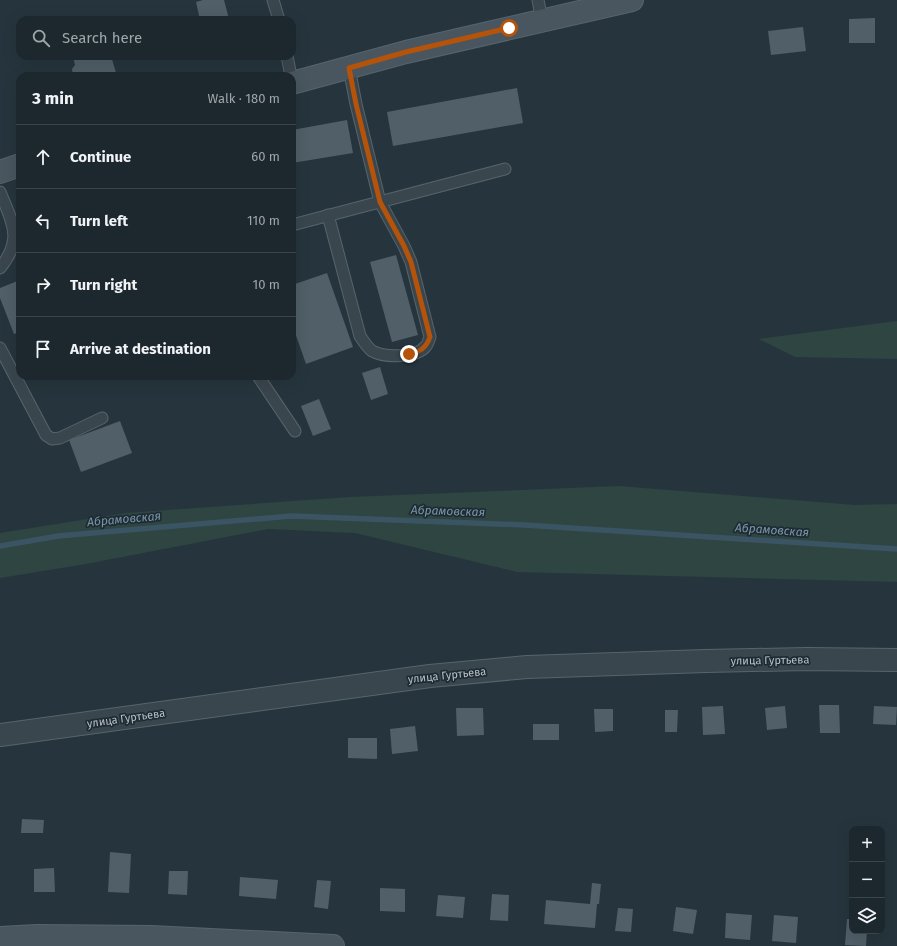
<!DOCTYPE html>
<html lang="en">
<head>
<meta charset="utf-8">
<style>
  :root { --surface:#1c282e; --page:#253036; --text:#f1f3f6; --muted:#a0a6aa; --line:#3a444a }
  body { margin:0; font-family:"Fira Sans",sans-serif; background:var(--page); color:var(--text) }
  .controls { position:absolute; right:12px; bottom:12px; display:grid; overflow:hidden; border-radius:8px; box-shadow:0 4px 16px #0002 }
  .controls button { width:36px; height:36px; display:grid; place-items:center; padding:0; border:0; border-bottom:1px solid var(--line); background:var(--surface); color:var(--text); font:20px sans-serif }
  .stop { position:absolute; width:12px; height:12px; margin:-9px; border:3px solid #b45309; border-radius:50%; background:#fff }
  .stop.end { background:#b45309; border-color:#fff; box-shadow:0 1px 4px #0008 }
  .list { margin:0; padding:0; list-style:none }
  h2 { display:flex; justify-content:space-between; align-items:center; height:52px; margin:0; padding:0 16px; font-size:17px }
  h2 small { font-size:13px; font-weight:400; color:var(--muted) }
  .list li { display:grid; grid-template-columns:26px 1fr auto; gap:12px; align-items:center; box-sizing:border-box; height:64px; padding:0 16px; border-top:1px solid var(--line) }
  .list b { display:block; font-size:15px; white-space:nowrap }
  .list em { font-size:13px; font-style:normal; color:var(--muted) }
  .icon { flex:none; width:22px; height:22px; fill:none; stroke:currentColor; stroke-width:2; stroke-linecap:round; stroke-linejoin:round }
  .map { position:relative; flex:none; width:897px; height:946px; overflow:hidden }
  .search { position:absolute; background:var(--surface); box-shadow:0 4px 16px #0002; left:16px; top:16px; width:280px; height:44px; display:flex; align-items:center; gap:10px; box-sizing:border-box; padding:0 14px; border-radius:12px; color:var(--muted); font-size:15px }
  .panel { position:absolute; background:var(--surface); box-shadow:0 4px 16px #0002; left:16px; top:72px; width:280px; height:308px; border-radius:12px }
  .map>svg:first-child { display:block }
</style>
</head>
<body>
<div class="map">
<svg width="897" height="946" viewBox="0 0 897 946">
  <rect width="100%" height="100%" fill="#26353d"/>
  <!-- green -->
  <g fill="#2e4541">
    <polygon points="897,321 897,359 795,357 759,339"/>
    <polygon points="619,486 855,505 897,504 897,582 517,572 355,533 268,529 86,564 0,578 0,533 125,513 350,497"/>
  </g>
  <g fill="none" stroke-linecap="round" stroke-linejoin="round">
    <!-- stream -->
    <polyline stroke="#3b5463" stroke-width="5.5" points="0,546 58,536 291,516 525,525 897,549"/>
  </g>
  <!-- building -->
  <g fill="#505f68">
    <polygon points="203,0 224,0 229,19 200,20 196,2"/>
    <polygon points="875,18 875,43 849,43 849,19"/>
    <polygon points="803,27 806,51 771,55 768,31"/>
    <polygon points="76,56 111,56 117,76 73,76 72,69 75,65 73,57"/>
    <polygon points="517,88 523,123 393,146 387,112"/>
    <polygon points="347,120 353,153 292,163 292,130"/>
    <polygon points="396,255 418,335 392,342 370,262"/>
    <polygon points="327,273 353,347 306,364 292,324 292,285"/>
    <polygon points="20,280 20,332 14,334 0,298 0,288"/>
    <polygon points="380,367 388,394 371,400 362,373"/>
    <polygon points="319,399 331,429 313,436 301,406"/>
    <polygon points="120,421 132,453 81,472 69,440"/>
    <polygon points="819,705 839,705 840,733 820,733"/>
    <polygon points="723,706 725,734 703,735 702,707"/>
    <polygon points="785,706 787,728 767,730 765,708"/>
    <polygon points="874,706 897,707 896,725 873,724"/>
    <polygon points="456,708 483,708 484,735 457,736"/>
    <polygon points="594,709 613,709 613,731 595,732"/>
    <polygon points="665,710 678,710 677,732 665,732"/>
    <rect x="533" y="724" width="26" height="16"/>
    <polygon points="415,726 418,751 392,754 390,729"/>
    <polygon points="348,738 377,738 377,759 348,758"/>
    <polygon points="22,819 44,820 43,833 21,833"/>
    <polygon points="110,852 131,854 129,893 108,892"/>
    <polygon points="54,868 55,892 34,892 34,869"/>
    <polygon points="169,871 188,871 187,895 168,894"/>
    <polygon points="240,877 278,880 276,899 239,896"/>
    <polygon points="317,880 331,881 328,909 314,907"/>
    <polygon points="592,883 601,884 599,904 597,904 595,928 544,924 546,900 590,904"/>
    <polygon points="380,888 405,889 405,912 380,911"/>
    <polygon points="492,894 509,895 508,921 490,920"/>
    <polygon points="438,895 465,897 463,918 436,916"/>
    <polygon points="676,907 697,910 693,934 673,931"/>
    <polygon points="618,908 633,909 631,932 615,931"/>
    <polygon points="726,913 752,915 750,940 725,938"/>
    <polygon points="774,915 798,917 796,943 772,941"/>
    <polygon points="847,919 852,919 852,931 867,931 866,946 845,945"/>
  </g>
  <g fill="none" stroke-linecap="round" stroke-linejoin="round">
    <defs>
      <g id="lane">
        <polyline points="273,0 279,20"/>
        <polyline points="538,0 542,20"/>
        <polyline points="287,56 291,76"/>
        <path d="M0,192C12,222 24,239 0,268"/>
        <path d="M328,215L360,336C364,342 367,347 372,351C385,358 417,358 426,346C428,344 429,339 430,337L411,262L404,246L380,202L356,104L349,68"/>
        <polyline points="292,225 505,169"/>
        <polyline points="0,348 46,435 52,439 60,438 102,418"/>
        <polyline points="258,376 295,431"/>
      </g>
      <polyline id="street" points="0,735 430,676 527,667 706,661 806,659 897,660"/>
      <g id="secondary">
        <polyline points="292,83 406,52 632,0"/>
        <polyline points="0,172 20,165"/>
        <polyline points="0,938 37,936 151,937 333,946"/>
      </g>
    </defs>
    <!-- lane casing -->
    <use href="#lane" stroke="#58646b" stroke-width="13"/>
    <!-- street casing -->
    <use href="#street" stroke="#58646b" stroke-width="24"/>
    <!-- secondary casing -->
    <use href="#secondary" stroke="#58646b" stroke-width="24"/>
    <!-- lane -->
    <use href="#lane" stroke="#3a464e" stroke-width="11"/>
    <!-- street -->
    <use href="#street" stroke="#3a464e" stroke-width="22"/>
    <!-- secondary -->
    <use href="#secondary" stroke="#495660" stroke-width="22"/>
  </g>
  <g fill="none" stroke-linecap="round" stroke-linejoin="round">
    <!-- route -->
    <path stroke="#b45309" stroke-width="5" d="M409,354C420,352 426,348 430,337L411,262L404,246L380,202L356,104L349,68L406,52L509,28"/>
  </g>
  <g text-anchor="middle" stroke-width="3.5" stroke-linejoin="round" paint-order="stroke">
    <!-- street labels -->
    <g font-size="11" fill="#b6c1c8" stroke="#1f2b33">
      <text transform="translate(770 660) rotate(-1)" y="4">улица Гуртьева</text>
      <text transform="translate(447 675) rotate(-6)" y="4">улица Гуртьева</text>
      <text transform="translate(126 718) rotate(-8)" y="4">улица Гуртьева</text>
    </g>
    <!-- water labels -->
    <g font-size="12" font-style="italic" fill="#7997aa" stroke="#1f2b33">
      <text transform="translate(448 511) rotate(2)" y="4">Абрамовская</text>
      <text transform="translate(124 519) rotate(-5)" y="4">Абрамовская</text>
      <text transform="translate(772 530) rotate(4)" y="4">Абрамовская</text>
    </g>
  </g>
</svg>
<div class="controls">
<button>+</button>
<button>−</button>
<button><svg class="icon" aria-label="layers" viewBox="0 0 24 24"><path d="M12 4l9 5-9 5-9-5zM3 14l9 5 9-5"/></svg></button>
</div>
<div class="stop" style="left:509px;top:28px"></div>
<div class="stop end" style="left:409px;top:354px"></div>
<div class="search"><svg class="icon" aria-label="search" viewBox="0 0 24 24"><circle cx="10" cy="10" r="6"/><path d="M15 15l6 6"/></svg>Search here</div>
<section class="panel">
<h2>3 min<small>Walk · 180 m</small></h2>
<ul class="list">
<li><svg class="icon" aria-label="ahead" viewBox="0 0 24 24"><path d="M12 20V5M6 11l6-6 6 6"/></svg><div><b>Continue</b></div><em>60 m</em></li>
<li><svg class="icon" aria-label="left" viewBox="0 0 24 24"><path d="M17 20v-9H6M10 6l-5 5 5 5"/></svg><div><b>Turn left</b></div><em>110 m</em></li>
<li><svg class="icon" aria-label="right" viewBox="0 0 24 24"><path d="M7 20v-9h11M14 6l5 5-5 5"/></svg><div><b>Turn right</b></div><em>10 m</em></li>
<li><svg class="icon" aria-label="arrive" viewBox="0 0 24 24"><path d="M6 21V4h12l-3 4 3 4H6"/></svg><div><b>Arrive at destination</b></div></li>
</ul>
</section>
</div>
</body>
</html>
